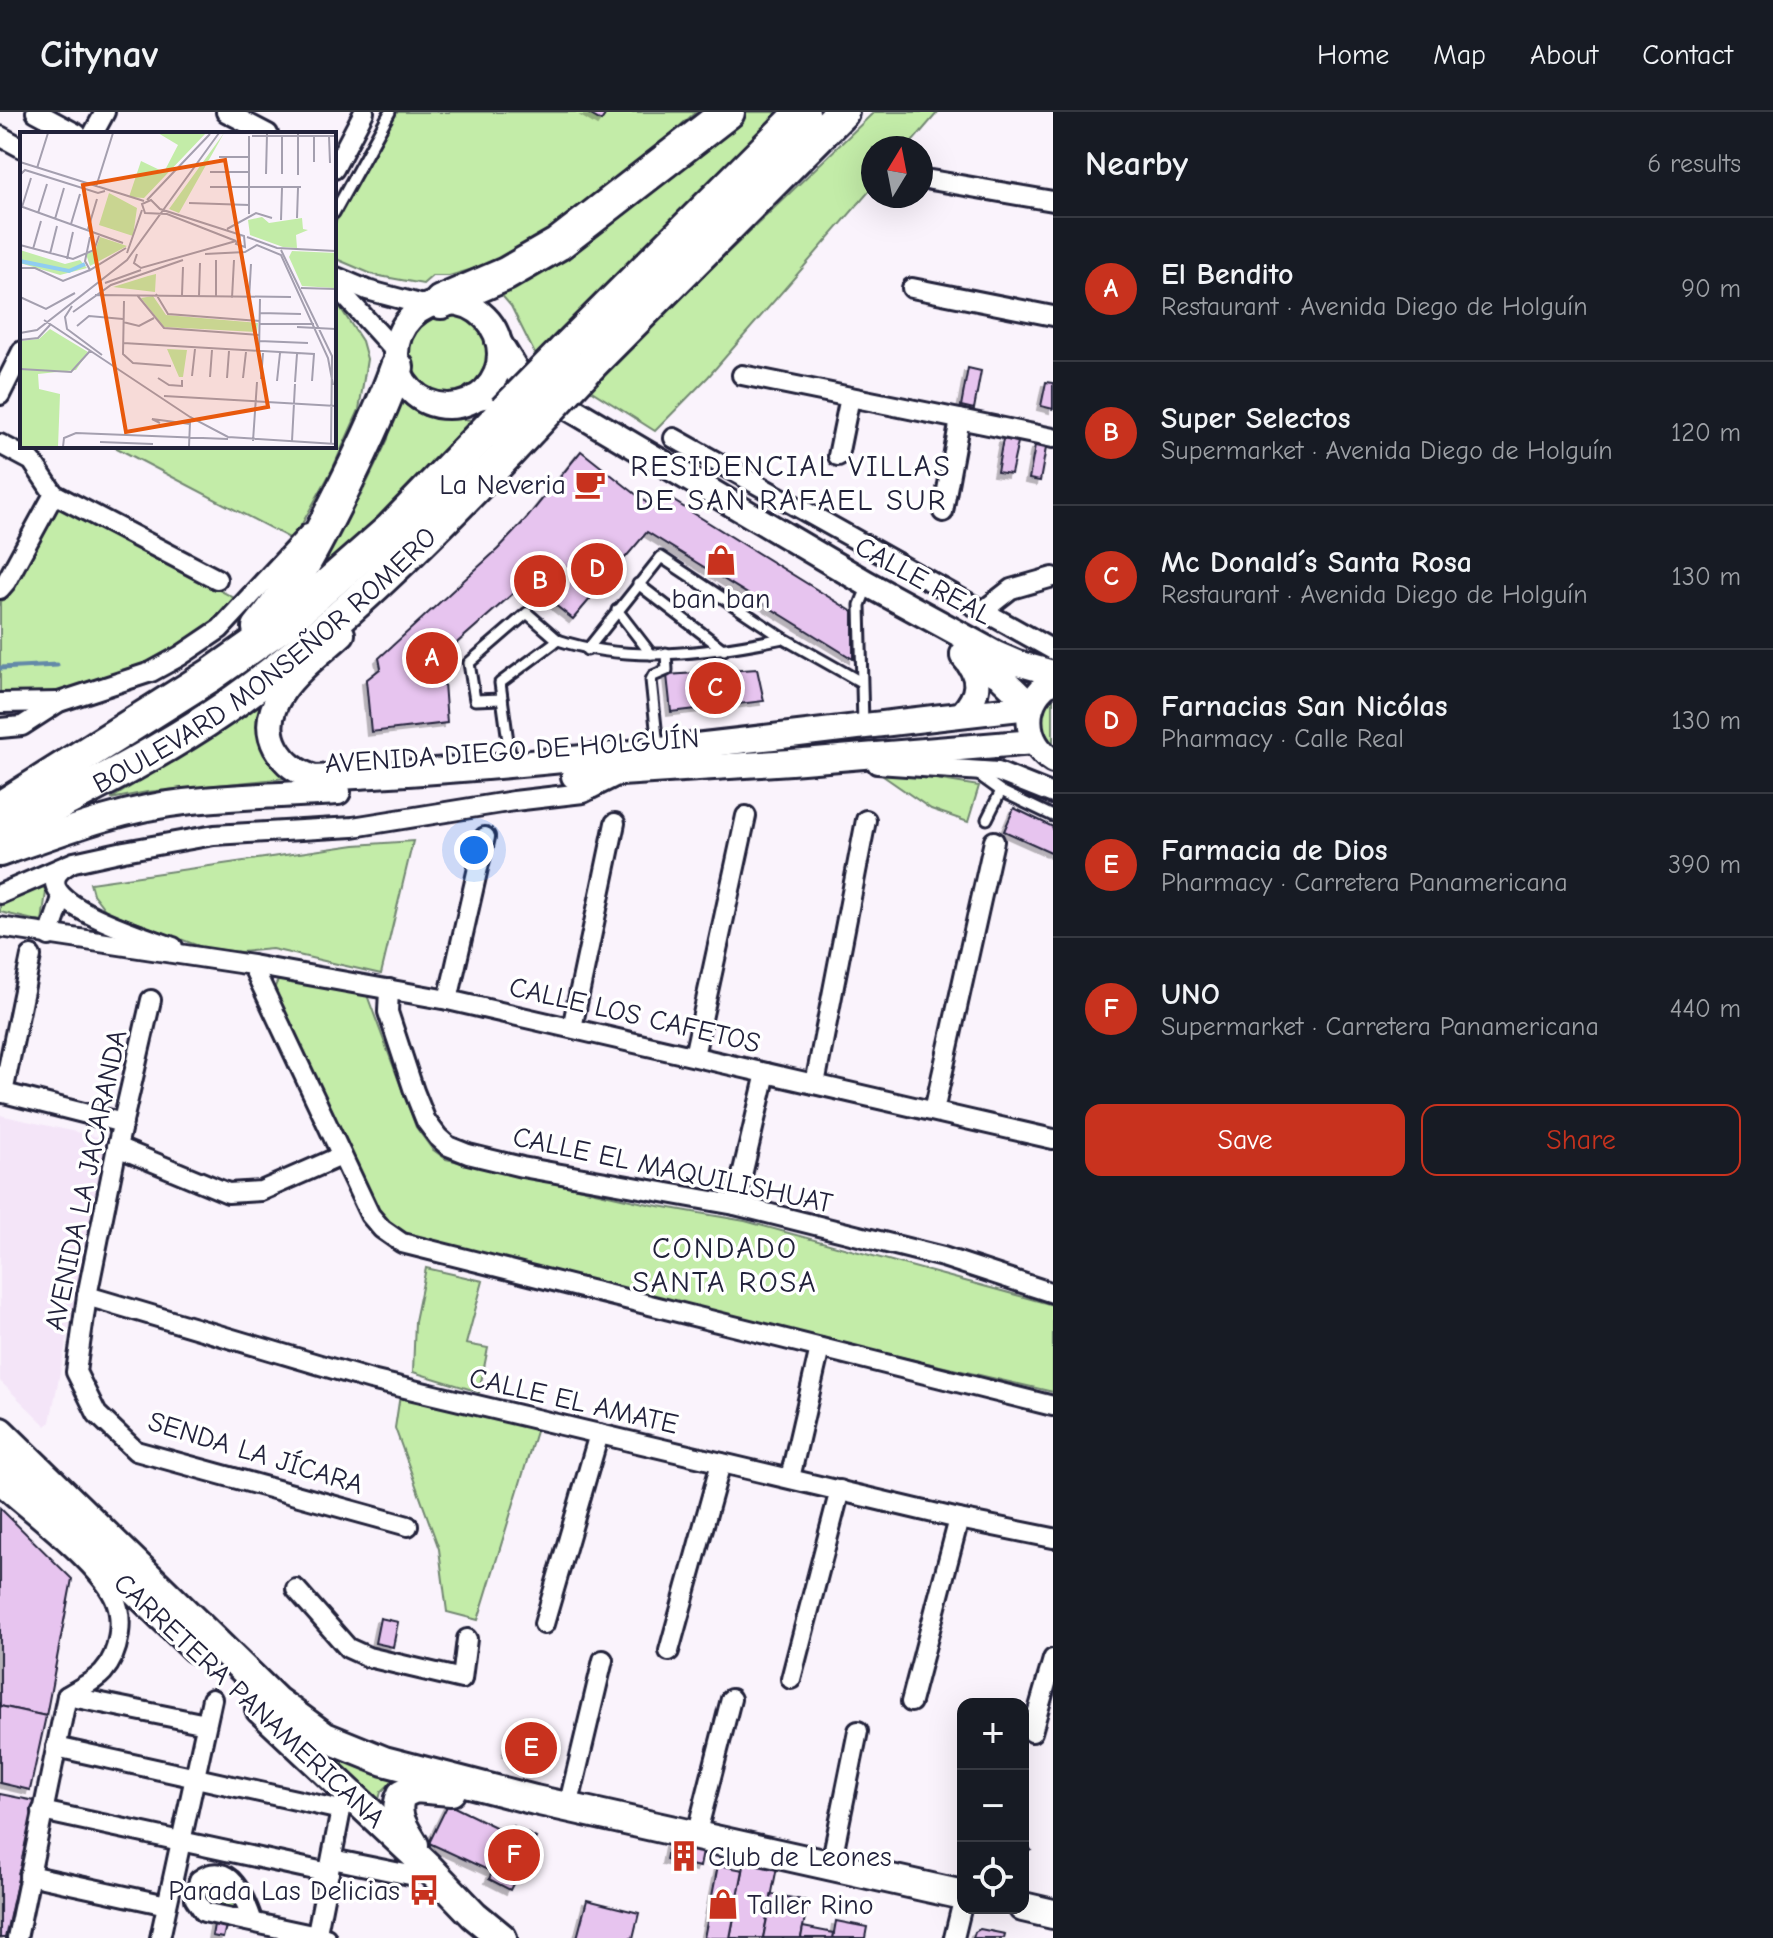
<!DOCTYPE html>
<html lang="en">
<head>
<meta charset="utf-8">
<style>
  :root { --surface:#171b24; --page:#242831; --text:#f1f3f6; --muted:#9ea1a6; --line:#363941; --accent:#c8321e }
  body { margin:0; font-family:"Comic Neue",sans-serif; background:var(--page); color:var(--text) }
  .controls { position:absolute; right:24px; bottom:24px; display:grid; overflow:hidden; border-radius:16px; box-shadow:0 8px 32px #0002 }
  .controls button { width:72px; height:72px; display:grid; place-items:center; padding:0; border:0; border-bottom:2px solid var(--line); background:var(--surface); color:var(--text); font:40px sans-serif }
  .compass { position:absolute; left:861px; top:24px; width:72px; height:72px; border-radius:50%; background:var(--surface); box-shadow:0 8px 32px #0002; rotate:10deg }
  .you { position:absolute; left:474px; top:738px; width:28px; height:28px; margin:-20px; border:6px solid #fff; border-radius:50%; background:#1a73e8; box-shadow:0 0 0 12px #1a73e833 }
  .badge { display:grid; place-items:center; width:52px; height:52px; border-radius:50%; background:var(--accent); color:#fff; font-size:26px; font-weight:700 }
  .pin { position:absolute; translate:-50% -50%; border:4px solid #fff; box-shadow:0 2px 8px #0006 }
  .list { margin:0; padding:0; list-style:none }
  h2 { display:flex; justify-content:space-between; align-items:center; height:104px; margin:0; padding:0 32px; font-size:34px }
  h2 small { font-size:26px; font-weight:400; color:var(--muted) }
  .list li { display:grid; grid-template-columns:52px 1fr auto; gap:24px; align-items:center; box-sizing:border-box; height:144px; padding:0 32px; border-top:2px solid var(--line) }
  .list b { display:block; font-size:30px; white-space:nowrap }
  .list p { margin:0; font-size:26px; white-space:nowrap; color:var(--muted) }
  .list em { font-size:26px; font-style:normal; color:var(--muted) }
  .actions { display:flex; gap:16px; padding:24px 32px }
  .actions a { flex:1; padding:18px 0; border:2px solid var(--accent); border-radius:16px; text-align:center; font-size:28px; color:var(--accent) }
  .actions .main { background:var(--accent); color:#fff }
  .icon { flex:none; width:44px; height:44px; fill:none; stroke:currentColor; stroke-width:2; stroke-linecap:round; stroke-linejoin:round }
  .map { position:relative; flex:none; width:1053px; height:1826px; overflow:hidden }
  header { display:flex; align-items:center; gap:48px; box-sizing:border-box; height:112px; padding:0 40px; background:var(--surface); border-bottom:2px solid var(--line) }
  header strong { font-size:38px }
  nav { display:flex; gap:44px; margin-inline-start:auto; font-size:28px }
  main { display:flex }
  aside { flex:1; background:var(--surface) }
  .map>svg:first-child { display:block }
</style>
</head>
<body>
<header>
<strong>Citynav</strong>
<nav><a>Home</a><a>Map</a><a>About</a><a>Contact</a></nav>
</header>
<main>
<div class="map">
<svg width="1053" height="1826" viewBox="0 0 1053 1826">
  <defs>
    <filter id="shadow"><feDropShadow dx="-4" dy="4" stdDeviation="0" flood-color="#0004"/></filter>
  </defs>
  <rect width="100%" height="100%" fill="#faf3fc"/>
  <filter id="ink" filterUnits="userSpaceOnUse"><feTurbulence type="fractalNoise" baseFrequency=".0125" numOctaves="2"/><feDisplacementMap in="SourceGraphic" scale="16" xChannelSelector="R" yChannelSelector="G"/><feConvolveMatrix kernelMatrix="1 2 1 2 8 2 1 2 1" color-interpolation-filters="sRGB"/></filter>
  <g filter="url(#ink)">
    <!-- built -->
    <polygon fill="#f4e5f8" points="0,1003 107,1027 50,1310 46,1314 0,1269"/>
    <!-- green -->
    <g fill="#c3eca8" stroke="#728772" stroke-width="2">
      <polygon points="397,0 586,0 601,9 607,0 696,0 552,124 483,154 449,164 432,164 423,172 374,163 334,146 334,113"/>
      <polygon points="743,0 779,0 538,248 511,194 498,179"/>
      <polygon points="874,0 938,0 907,36 873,36 873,75 708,265 655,319 587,276"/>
      <polygon points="334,186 362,229 367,247 359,298 332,358 293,428 113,334 334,334"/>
      <circle cx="449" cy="242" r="46"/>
      <polygon points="395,275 424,304 474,308 365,424 307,478 310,461 361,383 388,327"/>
      <polygon points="56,392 244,491 166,545 125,562 92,568 60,581 0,580 0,489 5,487"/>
      <path d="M1053,583V634C1039,618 1038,599 1053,583Z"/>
      <polygon points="262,591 260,607 297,665 147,680 111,687"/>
      <polygon points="873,657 979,674 968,710 931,697"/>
      <polygon points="413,729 381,862 272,837 241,840 204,836 106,799 93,782 90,771 355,733"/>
      <polygon points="42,771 46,780 42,810 0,800 0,789"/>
      <path d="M286,863L358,876L367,883L416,1015L432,1037L446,1047L653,1093L745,1109L1053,1193V1280L819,1226L401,1122L384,1110L368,1080L274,885C274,874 276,868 286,863Z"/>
      <polygon points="426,1156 483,1169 466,1232 488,1236 479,1280 413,1260 415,1209"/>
      <polygon points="400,1283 537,1316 478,1508 447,1500 439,1437 395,1316"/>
      <polygon points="290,1615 398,1664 381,1680 375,1701"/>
      <polygon points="210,1765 234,1775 247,1806 207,1798 199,1787"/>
    </g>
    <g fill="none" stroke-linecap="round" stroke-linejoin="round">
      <!-- stream -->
      <polyline stroke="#6489a8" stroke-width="5" points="0,556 57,553"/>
    </g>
    <!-- building -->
    <g fill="#e7c4ef" stroke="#22223b" stroke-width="2" filter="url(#shadow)">
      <polygon points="586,0 607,0 601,9"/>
      <polygon points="968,256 981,259 974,297 961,294"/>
      <polygon points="1046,270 1053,271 1053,297 1041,294"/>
      <polygon points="1003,327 1018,330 1011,362 997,360"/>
      <polygon points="1035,334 1046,336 1040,369 1029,367"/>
      <polygon points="581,339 652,395 664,383 853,500 853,547 647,420 573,507 526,470 442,544 447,611 371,620 366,568 381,556 379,546 498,437 527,406"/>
      <polygon points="757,557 764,589 671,600 667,563"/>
      <polygon points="1014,696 1053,715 1053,741 1004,719"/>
      <polygon points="0,1396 72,1467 46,1604 0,1594"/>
      <polygon points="380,1506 398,1510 393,1535 375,1531"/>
      <polygon points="0,1594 46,1604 30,1678 0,1671"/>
      <polygon points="510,1621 556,1631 551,1650 506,1641"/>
      <polygon points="0,1682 35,1689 5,1826 0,1826"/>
      <polygon points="448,1692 510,1722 492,1760 429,1731"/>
      <polygon points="513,1714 536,1726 510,1778 489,1767"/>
      <polygon points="1023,1726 1031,1738 1023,1742"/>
      <polygon points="669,1732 703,1740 700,1755 666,1748"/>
      <polygon points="745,1749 777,1755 763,1826 730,1826"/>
      <polygon points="718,1753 743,1758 730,1826 704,1826"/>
      <polygon points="772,1782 808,1789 801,1826 763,1826"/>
      <polygon points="587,1788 639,1801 633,1826 577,1826"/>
      <polygon points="215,1807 227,1810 223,1826 212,1824"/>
      <polygon points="836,1809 867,1815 865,1826 833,1826"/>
      <polygon points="803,1815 834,1821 833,1826 801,1826"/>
      <polygon points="980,1817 1005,1822 1004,1826 973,1826 975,1820"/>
    </g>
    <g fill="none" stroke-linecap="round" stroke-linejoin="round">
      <defs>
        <g id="lane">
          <polyline points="334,101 390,0"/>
          <polyline points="638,472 724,538"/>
          <polyline points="617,498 651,542"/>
          <polyline points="587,538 661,445 783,526 861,570"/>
          <polyline points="502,587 475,588 469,551 527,501 558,528"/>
          <polyline points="863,613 860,493 864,483"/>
          <polyline points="658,635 651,568 653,564 667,558 666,541"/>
          <path d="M511,651L500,571L558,528C630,552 710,541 783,526"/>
          <polyline points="976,661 1001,679 1053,704"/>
          <polyline points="987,707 1001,679"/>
        </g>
        <g id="street">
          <polyline points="36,0 77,22"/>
          <polyline points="226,0 268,22"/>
          <polyline points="93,22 105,0"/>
          <polyline points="0,24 22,36"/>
          <polyline points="334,57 364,0"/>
          <polyline points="931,68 1053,89"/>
          <polyline points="334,164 367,178 427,194"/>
          <polyline points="334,172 396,240"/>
          <polyline points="912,176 1053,204"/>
          <polyline points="742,263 1053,326"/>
          <polyline points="0,283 22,239"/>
          <polyline points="674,326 1053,538"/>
          <polyline points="0,332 32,349 54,382 217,467"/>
          <polyline points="838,344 850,285"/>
          <polyline points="943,400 960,307"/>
          <polyline points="0,477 6,470 54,382"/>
          <polyline points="984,498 1011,477 1053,465"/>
          <polyline points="0,591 59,590"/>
          <polyline points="0,616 22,614 59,590 151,560 180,544 220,517 308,422"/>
          <polyline points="877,652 998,660 1053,682"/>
          <path d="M68,753C12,786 152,827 173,835"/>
          <polyline points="0,782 74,750 124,739 214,723 353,715 514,689 583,681 617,664"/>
          <polyline points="0,815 252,853 448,888 1053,1027"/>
          <polyline points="49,824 62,786"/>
          <polyline points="252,853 370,1103 382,1117 402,1131 1053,1294"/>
          <polyline points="389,877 388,900 414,979 426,1009 438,1025 448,1034 468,1042 522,1055 735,1093 943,1145 1053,1181"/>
          <polyline points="151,888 117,1035 87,1184 76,1260 97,1302 136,1339 408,1414"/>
          <polyline points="448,888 485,725"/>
          <polyline points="572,916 615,711"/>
          <polyline points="694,944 746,704"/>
          <polyline points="815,972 866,708"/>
          <polyline points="0,980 123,1011"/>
          <polyline points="3,981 31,844"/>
          <polyline points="934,999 994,729"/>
          <polyline points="117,1035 228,1081 261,1079 341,1044"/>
          <polyline points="735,1093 766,961"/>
          <polyline points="87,1184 371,1268 959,1407 1053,1426"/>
          <polyline points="790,1366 820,1236"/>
          <path d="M0,1373C30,1400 97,1450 114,1485C125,1507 119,1542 103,1560C94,1570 78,1577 67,1584L17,1826"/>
          <polyline points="296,1477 348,1536 368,1545 462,1567 467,1527"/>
          <polyline points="544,1512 599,1322"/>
          <polyline points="669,1539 721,1351"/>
          <polyline points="791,1567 840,1378"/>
          <polyline points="67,1584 206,1612"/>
          <polyline points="911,1590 959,1407"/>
          <polyline points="1032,1620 1053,1547"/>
          <polyline points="56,1635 341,1698 316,1826"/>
          <polyline points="568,1695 603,1548"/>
          <polyline points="42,1699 329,1761"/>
          <polyline points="696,1724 731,1587"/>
          <polyline points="332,1747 410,1763"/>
          <polyline points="831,1752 858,1619"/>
          <polyline points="29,1763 167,1793"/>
          <path d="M253,1810C245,1787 230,1745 199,1768L195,1787L204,1800L326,1826"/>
          <polyline points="160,1826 212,1587"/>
          <polyline points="954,1826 963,1789"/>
        </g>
        <g id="secondary">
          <circle cx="448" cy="242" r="52"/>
          <polyline points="498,229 522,268 866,471 996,542 1017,551 1053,561"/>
          <path d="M474,286C497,280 508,282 529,292"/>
          <path d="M342,522C313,549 251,589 276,636C285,652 297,660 314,666C554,656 792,621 1031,595"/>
          <polyline points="963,542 1001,565 1031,594"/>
          <path d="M1053,568C1021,588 1022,629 1053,649"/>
          <path d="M962,602C980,582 982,565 963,544"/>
          <polyline points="574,664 791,650 1034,630"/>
          <path d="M0,742C60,721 120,697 184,690C235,684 287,683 338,680"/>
        </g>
        <g id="primary">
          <polyline points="0,1320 276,1589 325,1625 384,1649 535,1688 963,1783"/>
          <polyline points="0,1347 195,1536"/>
          <polyline points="260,1597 428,1755 474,1803 502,1826"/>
          <path d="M414,1733C404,1716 392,1701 402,1682L415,1676L451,1679"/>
          <polyline points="1023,1795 1053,1802"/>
        </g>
        <g id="highway">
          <polyline points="441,190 506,162 558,132 728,0"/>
          <polyline points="564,239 803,0"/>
          <polyline points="591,252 842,0"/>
          <path d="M259,516C296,471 316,431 342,379C362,339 382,298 397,255"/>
          <polyline points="0,696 211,563 282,513 390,418 505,299"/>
          <path id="s1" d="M0,722C75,683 152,646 222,598C331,523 441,413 531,316"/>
        </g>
      </defs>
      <!-- lane casing -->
      <use href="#lane" stroke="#22223b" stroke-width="15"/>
      <!-- street casing -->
      <use href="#street" stroke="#22223b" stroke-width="24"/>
      <!-- secondary casing -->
      <use href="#secondary" stroke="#22223b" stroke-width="30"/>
      <!-- primary casing -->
      <use href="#primary" stroke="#22223b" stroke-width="34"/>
      <!-- highway casing -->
      <use href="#highway" stroke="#22223b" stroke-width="38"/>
      <!-- lane -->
      <use href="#lane" stroke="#fff" stroke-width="9"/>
      <!-- street -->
      <use href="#street" stroke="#fff" stroke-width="18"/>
      <!-- secondary -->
      <use href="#secondary" stroke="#fff" stroke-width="24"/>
      <!-- primary -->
      <use href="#primary" stroke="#fff" stroke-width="28"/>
      <!-- highway -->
      <use href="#highway" stroke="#fff" stroke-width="32"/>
      <defs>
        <g id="highway-bridge">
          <polyline points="505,299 564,239"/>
          <polyline points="531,316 591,252"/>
        </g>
      </defs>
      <!-- highway-bridge casing -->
      <use href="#highway-bridge" stroke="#22223b" stroke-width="38" stroke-linecap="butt"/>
      <!-- highway-bridge -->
      <use href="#highway-bridge" stroke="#fff" stroke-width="32"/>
    </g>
  </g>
  <!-- icons -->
  <defs>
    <symbol id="cafe-bare" viewBox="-9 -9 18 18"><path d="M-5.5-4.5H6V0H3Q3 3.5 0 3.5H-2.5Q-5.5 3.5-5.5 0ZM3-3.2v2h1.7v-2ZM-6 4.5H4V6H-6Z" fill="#c8321e" stroke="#fff" stroke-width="2.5" paint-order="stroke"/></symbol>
    <symbol id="shop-bare" viewBox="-9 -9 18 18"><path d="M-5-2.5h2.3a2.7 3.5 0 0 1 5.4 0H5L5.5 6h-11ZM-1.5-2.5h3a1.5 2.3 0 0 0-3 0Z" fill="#c8321e" stroke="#fff" stroke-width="2.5" paint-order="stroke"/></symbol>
    <symbol id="building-bare" viewBox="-9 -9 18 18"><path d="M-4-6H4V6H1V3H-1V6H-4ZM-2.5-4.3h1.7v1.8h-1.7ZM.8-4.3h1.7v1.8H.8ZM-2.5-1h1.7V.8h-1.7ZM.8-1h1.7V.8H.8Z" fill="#c8321e" stroke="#fff" stroke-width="2.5" paint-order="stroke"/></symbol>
    <symbol id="bus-bare" viewBox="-9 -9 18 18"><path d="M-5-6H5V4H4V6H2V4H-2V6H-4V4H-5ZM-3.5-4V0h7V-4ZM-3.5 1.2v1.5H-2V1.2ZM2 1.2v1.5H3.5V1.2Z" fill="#c8321e" stroke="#fff" stroke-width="2.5" paint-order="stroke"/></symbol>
  </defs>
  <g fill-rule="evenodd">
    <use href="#cafe-bare" x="568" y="350" width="44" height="44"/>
    <use href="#shop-bare" x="699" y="426" width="44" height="44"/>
    <use href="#building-bare" x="662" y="1722" width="44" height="44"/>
    <use href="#bus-bare" x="402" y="1756" width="44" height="44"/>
    <use href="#shop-bare" x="701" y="1770" width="44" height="44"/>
  </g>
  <g text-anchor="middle" stroke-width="7" stroke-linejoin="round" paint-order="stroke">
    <!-- poi labels -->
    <g font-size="28" fill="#22223b" stroke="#fff" text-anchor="end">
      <text x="566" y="382">La Neveria</text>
      <text x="721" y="496" text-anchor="middle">ban ban</text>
      <text x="708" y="1754" text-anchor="start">Club de Leones</text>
      <text x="400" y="1788">Parada Las Delicias</text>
      <text x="747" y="1802" text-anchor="start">Taller Rino</text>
    </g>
    <!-- street labels -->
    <g font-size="28" fill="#22223b" stroke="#fff">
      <text transform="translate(924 468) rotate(29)" y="10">CALLE REAL</text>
      <text dy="10" stroke="none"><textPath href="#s1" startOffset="318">BOULEVARD MONSEÑOR ROMERO</textPath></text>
      <text transform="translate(512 638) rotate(-4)" y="10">AVENIDA DIEGO DE HOLGUÍN</text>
      <text transform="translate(635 902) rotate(13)" y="10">CALLE LOS CAFETOS</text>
      <text transform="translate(673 1057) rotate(12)" y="10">CALLE EL MAQUILISHUAT</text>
      <text transform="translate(85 1068) rotate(-78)" y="10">AVENIDA LA JACARANDA</text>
      <text transform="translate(574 1288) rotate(13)" y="10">CALLE EL AMATE</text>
      <text transform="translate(256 1340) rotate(17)" y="10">SENDA LA JÍCARA</text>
      <text transform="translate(250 1588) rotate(43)" y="10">CARRETERA PANAMERICANA</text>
    </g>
    <!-- neighbourhood labels -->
    <g font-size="30" letter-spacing="2" fill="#22223b" stroke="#fff">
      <text x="791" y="364">RESIDENCIAL VILLAS<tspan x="791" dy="34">DE SAN RAFAEL SUR</tspan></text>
      <text x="725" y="1146">CONDADO<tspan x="725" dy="34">SANTA ROSA</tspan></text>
    </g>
  </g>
  <!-- overview -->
  <g transform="translate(20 20)">
    <rect width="316" height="316" fill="#faf3fc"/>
    <path d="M138,1H186L124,66L109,65L121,29L144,40L158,13ZM204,1L159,81L149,77ZM89,61L117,76L113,104L79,93ZM242,85L249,91L282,86L283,97L288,98L276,103L277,116L263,115L230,103L228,88ZM80,105L107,114L70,134L66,122L75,119ZM0,118L45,132L60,128L67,136L40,143L0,131ZM272,119L316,121L314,156L282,154L269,125ZM136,142L135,160L93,155L128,144ZM133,164L146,183L238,191L237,200L144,195L121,166ZM30,197L68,220L56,238L18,242L19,257L40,262L38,315H0V209L19,207ZM147,217L167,218L163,245H159Z" fill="#c3eca8"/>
    <path fill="none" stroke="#90cdf1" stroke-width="4" d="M0,129L49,139L65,132"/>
    <path fill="none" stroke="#a49faf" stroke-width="2" d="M262,3V42M294,3V30M229,4V82M232,4H316M309,4L310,31M199,25H230M0,30L124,69M17,36L28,1M190,40H230M246,42L247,2M0,43L5,38L78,61L85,59M278,43V2M76,55L93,1M190,55H281M127,68L190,2M169,71L229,73M0,74L103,111M2,75L11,46M18,81L27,52M277,86L278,56M35,87L44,56M261,88L262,56M51,92L60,62M68,97L77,67M207,97L236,81L252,86M70,105L65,129L70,138L106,116M227,105L257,116L316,119M216,109L147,82L125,81L122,72L131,68L140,77L224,104L225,115L216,112L220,104M0,113L53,127L74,118L79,104M13,117L21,89M261,118L312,224L311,312M107,121L122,78M30,122L37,94M117,122L114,131L121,136L216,109M185,122L225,120L237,113L261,123L308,226L313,253M47,127L53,100M0,136H15L43,149L70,138M85,151L121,138M281,156L316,157M136,162L148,182L240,189M75,163L271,165M117,163L144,196L239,203M162,163L163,135M179,164L180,131M0,165L26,177L55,161M196,165V128M212,166L214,128M229,167L231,132M104,169L103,222L113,231L151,234M52,174L45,185L47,197L82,223M53,180L91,153L163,128M240,181L281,182M24,188L170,285L208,305L316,312M103,190L119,194L134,186M240,192H294M57,194L69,184L103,187M277,195L316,197M315,197L316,151M0,201L17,198L107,128L199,1M0,208L18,206L30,193M239,209L288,211M103,211L294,222L292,249M239,221L240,167M0,237L51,240L70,219M172,244L175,217M190,245L192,218M138,246L149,253L162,254V248M207,246L209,219M223,246L226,220M241,247L243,221M257,249L260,221M275,250L277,222M144,264L316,274M140,291L132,287L170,292M233,309L237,250M272,309L275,252M80,310L133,312M43,315L44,306L56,301L208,307M169,315L170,290"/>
    <path fill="#e8590c" fill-opacity="0.15" stroke="#e8590c" stroke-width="4" d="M205,28L248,275L106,300L63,53Z"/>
    <rect width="316" height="316" fill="none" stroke="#22223b" stroke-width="4"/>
  </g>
</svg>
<div class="controls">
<button>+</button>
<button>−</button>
<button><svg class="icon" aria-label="locate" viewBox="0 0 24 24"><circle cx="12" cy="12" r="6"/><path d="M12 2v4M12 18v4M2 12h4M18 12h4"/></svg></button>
</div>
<svg class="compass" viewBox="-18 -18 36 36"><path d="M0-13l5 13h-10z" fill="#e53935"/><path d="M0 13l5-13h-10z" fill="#9ea1a6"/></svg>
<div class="you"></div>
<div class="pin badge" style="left:432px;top:546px">A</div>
<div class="pin badge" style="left:540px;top:469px">B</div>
<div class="pin badge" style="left:715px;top:576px">C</div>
<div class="pin badge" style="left:597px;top:457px">D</div>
<div class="pin badge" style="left:531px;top:1636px">E</div>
<div class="pin badge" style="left:514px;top:1743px">F</div>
</div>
<aside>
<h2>Nearby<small>6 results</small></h2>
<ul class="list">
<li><span class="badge">A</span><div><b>El Bendito</b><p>Restaurant · Avenida Diego de Holguín</p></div><em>90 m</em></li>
<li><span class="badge">B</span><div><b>Super Selectos</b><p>Supermarket · Avenida Diego de Holguín</p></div><em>120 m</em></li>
<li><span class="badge">C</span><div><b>Mc Donald´s Santa Rosa</b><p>Restaurant · Avenida Diego de Holguín</p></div><em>130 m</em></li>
<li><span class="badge">D</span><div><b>Farnacias San Nicólas</b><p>Pharmacy · Calle Real</p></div><em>130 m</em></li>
<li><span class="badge">E</span><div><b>Farmacia de Dios</b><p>Pharmacy · Carretera Panamericana</p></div><em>390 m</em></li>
<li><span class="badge">F</span><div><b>UNO</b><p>Supermarket · Carretera Panamericana</p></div><em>440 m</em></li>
</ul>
<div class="actions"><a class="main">Save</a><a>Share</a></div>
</aside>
</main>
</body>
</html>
